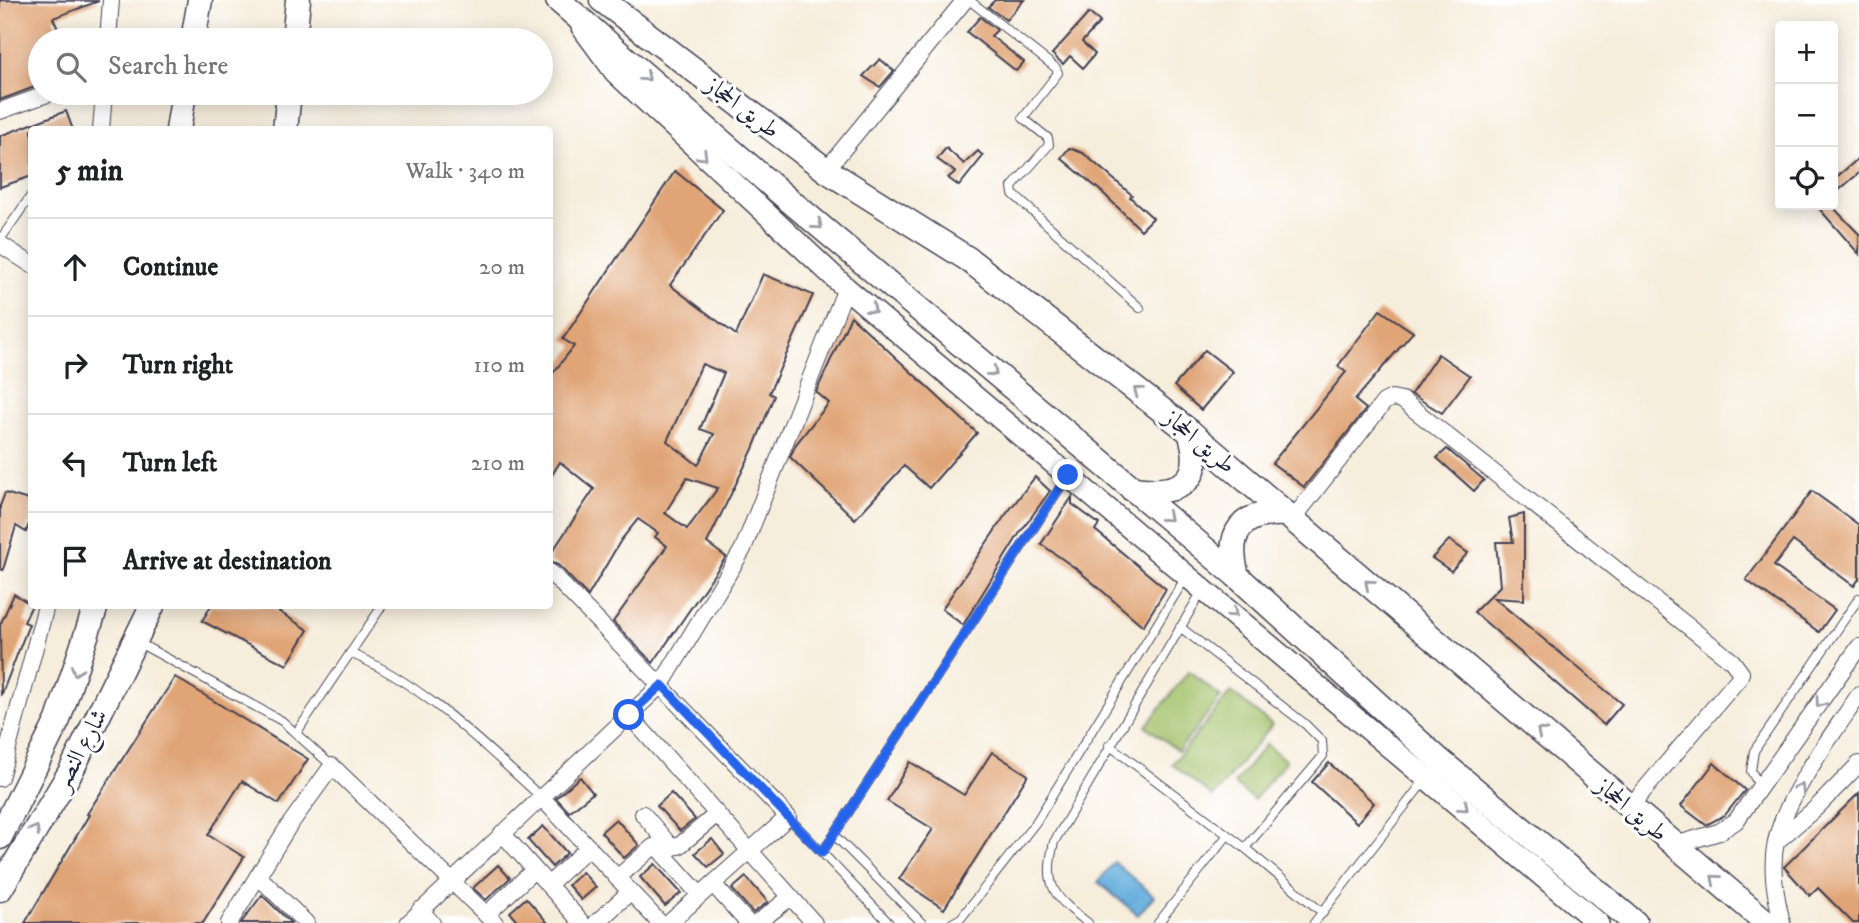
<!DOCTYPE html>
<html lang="en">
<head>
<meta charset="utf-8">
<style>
  :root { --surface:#fff; --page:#f2f2f2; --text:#202124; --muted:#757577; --line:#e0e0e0 }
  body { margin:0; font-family:"IM FELL DW Pica",Amiri,serif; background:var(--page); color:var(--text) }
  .controls { position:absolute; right:21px; top:21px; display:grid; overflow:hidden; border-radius:7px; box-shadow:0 4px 18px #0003 }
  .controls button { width:63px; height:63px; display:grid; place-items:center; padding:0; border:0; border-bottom:2px solid var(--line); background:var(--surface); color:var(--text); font:35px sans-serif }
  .stop { position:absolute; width:21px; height:21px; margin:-16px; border:5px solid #2563eb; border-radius:50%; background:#fff }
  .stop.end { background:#2563eb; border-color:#fff; box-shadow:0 2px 7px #0008 }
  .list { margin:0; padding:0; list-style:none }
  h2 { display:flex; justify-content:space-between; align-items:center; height:91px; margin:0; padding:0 28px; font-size:30px }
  h2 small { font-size:23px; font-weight:400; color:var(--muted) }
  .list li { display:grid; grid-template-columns:46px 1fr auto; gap:21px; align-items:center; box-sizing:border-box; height:98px; padding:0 28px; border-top:2px solid var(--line) }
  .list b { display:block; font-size:26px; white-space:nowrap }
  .list em { font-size:23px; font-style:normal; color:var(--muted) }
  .icon { flex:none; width:38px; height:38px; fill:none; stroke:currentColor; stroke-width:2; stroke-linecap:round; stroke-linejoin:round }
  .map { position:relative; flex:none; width:1859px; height:923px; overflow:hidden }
  .search { position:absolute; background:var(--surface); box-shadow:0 4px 18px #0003; left:28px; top:28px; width:525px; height:77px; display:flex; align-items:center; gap:18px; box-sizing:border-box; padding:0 24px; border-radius:38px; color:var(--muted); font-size:26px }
  .panel { position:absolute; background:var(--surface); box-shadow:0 4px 18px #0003; left:28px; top:126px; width:525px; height:483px; border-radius:7px }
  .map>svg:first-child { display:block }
</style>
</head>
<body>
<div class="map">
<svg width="1859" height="923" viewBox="0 0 1859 923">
  <rect width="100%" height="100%" fill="#fff"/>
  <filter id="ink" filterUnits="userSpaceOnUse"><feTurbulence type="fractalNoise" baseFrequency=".0143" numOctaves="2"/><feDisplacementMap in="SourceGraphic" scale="14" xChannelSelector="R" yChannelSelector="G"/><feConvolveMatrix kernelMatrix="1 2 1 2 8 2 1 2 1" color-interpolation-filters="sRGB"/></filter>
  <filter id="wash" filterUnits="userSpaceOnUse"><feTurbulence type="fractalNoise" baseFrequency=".00686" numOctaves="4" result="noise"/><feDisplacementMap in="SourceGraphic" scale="28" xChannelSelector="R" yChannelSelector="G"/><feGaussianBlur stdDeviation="1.57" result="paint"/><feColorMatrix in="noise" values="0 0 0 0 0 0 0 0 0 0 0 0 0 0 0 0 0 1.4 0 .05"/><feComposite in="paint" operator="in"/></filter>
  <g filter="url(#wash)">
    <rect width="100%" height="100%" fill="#f6eddb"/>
    <!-- green -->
    <g fill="#a2c169" stroke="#627252" stroke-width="2">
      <polygon points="1189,671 1221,697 1178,751 1146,726"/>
      <polygon points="1231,692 1272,725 1213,797 1172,764"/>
      <polygon points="1266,744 1286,761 1254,800 1234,784"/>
    </g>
    <!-- water -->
    <polygon fill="#65addc" stroke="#44688c" stroke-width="2" points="1114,862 1154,896 1138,915 1098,882"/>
    <g id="blocks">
      <!-- building -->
      <g fill="#e0a476" fill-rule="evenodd">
        <polygon points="0,0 99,1 53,18 63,40 40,40 40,85 0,100"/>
        <polygon points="995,0 1024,0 1006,20 988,7"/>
        <polygon points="1089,13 1100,22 1082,42 1095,54 1083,68 1070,56 1063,64 1052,54"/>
        <polygon points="980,17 997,30 991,36 1024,62 1016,71 967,32"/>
        <polygon points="880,59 894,71 880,87 863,76"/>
        <polygon points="66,111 73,130 32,130 32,176 0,187 0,136"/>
        <polygon points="946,148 964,164 978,151 983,156 959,186 948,178 955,172 937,159"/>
        <polygon points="1069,148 1083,153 1132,195 1130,197 1153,218 1141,230 1102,192 1061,158"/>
        <polygon points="1859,158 1859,173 1833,195 1833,180"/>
        <path d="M675,171L723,210L670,285L736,335L763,274L813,295L769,393L774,396L753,449L707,543L726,557L653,663L613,622L667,546L655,537L658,533L638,519L621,540L588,596L558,565L550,562V555L594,489L560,462L550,478V377L574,346L563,339ZM702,364L724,373L700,429L714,434L698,465L667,441ZM687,478L718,488L687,529L665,513Z"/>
        <polygon points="1816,205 1831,205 1859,234 1859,254"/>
        <polygon points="1380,310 1413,332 1355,400 1366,409 1304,487 1272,463 1346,372 1338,366"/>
        <polygon points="851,316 977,433 929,488 904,466 855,519 790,457 796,444 829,403 816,392"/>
        <polygon points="1205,350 1233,372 1201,410 1174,386"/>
        <polygon points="1438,354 1470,376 1442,413 1411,394"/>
        <polygon points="1447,449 1484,480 1474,491 1437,458"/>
        <polygon points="1035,477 1050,491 1019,534 963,625 942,609 1004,517"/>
        <polygon points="1812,491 1859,525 1859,579 1854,586 1793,541 1774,566 1835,610 1819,632 1746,580"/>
        <polygon points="5,493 32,501 32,516 26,532 16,526 3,570 0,569 0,506"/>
        <polygon points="1072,497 1072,504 1099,524 1095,530 1166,589 1143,626 1078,570 1041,544"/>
        <polygon points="1524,514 1524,600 1494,598 1622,704 1604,725 1474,612 1500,586 1496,542 1513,542 1509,518"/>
        <polygon points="1449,540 1468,553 1451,571 1432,558"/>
        <polygon points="14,594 32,605 24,622 29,624 1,696 0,625"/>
        <polygon points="211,606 270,606 308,630 287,665 202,621"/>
        <polygon points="175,677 308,759 279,804 242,781 208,835 244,857 203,923 25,923 89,815 87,814"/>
        <polygon points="992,752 1028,775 944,909 899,879 933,829 887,801 910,762 964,795"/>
        <polygon points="1329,763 1374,803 1357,823 1312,782"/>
        <polygon points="1714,763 1745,790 1725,815 1706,825 1681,806"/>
        <polygon points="580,777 593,793 569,812 556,798"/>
        <polygon points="671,793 695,819 680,831 657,806"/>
        <polygon points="1859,793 1859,923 1853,923 1818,888 1810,896 1784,867"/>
        <polygon points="616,819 639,845 624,858 601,832"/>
        <polygon points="543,826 567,853 552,867 528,840"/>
        <polygon points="712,839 724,854 708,867 695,853"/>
        <polygon points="655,864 681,893 665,906 640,877"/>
        <polygon points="498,865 510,878 486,900 473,888"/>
        <polygon points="582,872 596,887 581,900 568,885"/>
        <polygon points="746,877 768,902 753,913 732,889"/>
        <polygon points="262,895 291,923 241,923"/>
        <polygon points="526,898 548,923 519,923 510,912"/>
      </g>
    </g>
  </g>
  <g filter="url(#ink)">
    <use href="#blocks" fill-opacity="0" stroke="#424053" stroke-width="2"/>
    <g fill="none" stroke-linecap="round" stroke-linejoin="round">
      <defs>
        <g id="service">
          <polyline points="969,0 1056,68 1058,73 1023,118 1048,138 1049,145 1012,187 1013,194 1140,308"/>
          <polyline points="0,240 32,194"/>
          <polyline points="1180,627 1305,724 1322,741 1323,756 1245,848"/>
          <polyline points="139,643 282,721 332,766"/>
          <path d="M350,653C425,685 481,743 541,797"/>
          <polyline points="297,732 382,606"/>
          <polyline points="1109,745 1245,848 1323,913"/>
          <polyline points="1760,787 1751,771 1754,751 1859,598"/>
          <polyline points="788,817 889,923"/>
          <polyline points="834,835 922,923"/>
          <polyline points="822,853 1067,477"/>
          <polyline points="952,923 961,918 1036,822 1186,577"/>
          <path d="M1088,923C1054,897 1043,887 1054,842L1202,591"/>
          <polyline points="1158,923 1227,836"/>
          <polyline points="1314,923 1425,780"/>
        </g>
        <g id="minor">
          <polyline points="108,40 111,0"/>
          <polyline points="0,111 50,93"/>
          <polyline points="101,130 104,93"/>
          <polyline points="826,170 965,0"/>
          <polyline points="0,244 32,265"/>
          <polyline points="1293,519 1384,402 1392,398 1402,400 1732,661 1741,673 1739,678 1629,808"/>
          <polyline points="550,572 788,817 669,923"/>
          <polyline points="629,715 814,923"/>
          <polyline points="0,778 46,606"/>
          <polyline points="541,797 660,923"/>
          <polyline points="643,814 672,848"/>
          <polyline points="502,833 582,923"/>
          <polyline points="1776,842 1816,808 1859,764"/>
          <polyline points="1675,845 1719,832 1736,821 1859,647"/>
          <polyline points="656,846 700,895"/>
          <polyline points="258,876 306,923"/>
          <polyline points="617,878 653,847 679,846 717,814"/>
          <polyline points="713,884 748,923"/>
          <polyline points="548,885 589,847"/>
          <polyline points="420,910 432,923"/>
          <polyline points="486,915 534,870"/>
          <polyline points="229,923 288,827 332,766 495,923"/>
          <polyline points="408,923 661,685 743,549 846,288"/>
          <polyline points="596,923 630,892"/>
          <polyline points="757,923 791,897"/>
          <path d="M1782,923C1776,897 1770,869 1776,842C1785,797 1833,734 1859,695"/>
        </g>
        <polyline id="secondary" points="582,27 615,72 846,288 1598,923"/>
        <g id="primary">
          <polyline points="558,0 777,190 1237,576 1439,760 1635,923"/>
          <polyline points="602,0 826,170 968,259 1190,432 1767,923"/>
          <polyline points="193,40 200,0"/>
          <polyline points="294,40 298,0"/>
          <polyline points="178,130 184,93"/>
          <polyline points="285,130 289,93"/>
          <path d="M1132,489C1180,495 1206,483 1190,432"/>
          <path d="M1237,576C1225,531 1242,511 1287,514"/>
          <polyline points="0,837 58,720 96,606"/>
          <polyline points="0,889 71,771 152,606"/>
        </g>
      </defs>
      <!-- service casing -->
      <use href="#service" stroke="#424053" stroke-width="10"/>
      <!-- minor casing -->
      <use href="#minor" stroke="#424053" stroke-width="18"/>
      <!-- secondary casing -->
      <use href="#secondary" stroke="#424053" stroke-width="24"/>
      <!-- primary casing -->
      <use href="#primary" stroke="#424053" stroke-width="27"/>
      <!-- service -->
      <use href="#service" stroke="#fff" stroke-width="8"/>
      <!-- minor -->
      <use href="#minor" stroke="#fff" stroke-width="16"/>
      <!-- secondary -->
      <use href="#secondary" stroke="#fff" stroke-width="21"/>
      <!-- primary -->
      <use href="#primary" stroke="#fff" stroke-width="24"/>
    </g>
    <!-- one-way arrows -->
    <defs><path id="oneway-chevron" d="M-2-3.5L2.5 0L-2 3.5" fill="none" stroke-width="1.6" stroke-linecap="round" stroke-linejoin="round" transform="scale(1.75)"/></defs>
    <g stroke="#9c9ca7">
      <use href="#oneway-chevron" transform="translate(646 77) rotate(41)"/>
      <use href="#oneway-chevron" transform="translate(703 156) rotate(44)"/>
      <use href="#oneway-chevron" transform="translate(818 225) rotate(40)"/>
      <use href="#oneway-chevron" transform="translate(872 309) rotate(40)"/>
      <use href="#oneway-chevron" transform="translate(993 372) rotate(40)"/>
      <use href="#oneway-chevron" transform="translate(1138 391) rotate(-142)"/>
      <use href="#oneway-chevron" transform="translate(1167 517) rotate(40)"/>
      <use href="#oneway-chevron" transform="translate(1369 584) rotate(-139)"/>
      <use href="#oneway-chevron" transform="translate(1233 613) rotate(40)"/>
      <use href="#oneway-chevron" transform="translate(76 671) rotate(110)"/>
      <use href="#oneway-chevron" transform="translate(1820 703) rotate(125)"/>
      <use href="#oneway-chevron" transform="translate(1541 732) rotate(-139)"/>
      <use href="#oneway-chevron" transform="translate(1800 788) rotate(-59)"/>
      <use href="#oneway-chevron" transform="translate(1464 807) rotate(41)"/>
      <use href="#oneway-chevron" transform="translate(35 830) rotate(-60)"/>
      <use href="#oneway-chevron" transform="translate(1715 879) rotate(-140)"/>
    </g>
  </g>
  <g fill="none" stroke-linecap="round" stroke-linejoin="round" filter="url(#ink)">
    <!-- route -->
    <polyline stroke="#2563eb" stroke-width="9" points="629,715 662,685 822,853 1068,475"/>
  </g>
  <g text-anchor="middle" stroke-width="6" stroke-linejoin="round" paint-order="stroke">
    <!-- street labels -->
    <g font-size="24" fill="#22223b" stroke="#fff">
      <text transform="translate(743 107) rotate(37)" y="8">طريق الحجاز</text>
      <text transform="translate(1200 441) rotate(40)" y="8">طريق الحجاز</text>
      <text transform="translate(80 749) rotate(-62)" y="8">شارع النصر</text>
      <text transform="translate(1632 809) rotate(40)" y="8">طريق الحجاز</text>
    </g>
  </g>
</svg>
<div class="controls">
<button>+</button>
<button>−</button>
<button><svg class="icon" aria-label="locate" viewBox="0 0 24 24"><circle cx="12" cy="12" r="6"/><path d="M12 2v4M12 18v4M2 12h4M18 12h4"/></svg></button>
</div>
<div class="stop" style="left:629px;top:715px"></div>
<div class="stop end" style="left:1068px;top:475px"></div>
<div class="search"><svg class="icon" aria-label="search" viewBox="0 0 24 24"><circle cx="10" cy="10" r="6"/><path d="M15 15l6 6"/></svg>Search here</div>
<section class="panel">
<h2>5 min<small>Walk · 340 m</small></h2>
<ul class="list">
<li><svg class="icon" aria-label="ahead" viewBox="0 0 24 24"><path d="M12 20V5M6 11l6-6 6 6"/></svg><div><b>Continue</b></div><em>20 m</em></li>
<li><svg class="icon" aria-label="right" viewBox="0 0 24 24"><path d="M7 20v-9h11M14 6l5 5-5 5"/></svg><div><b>Turn right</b></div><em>110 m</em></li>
<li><svg class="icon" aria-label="left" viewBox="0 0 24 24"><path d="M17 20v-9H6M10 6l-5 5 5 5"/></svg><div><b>Turn left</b></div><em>210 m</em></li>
<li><svg class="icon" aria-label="arrive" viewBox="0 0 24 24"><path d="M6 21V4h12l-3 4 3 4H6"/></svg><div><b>Arrive at destination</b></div></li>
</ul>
</section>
</div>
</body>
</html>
